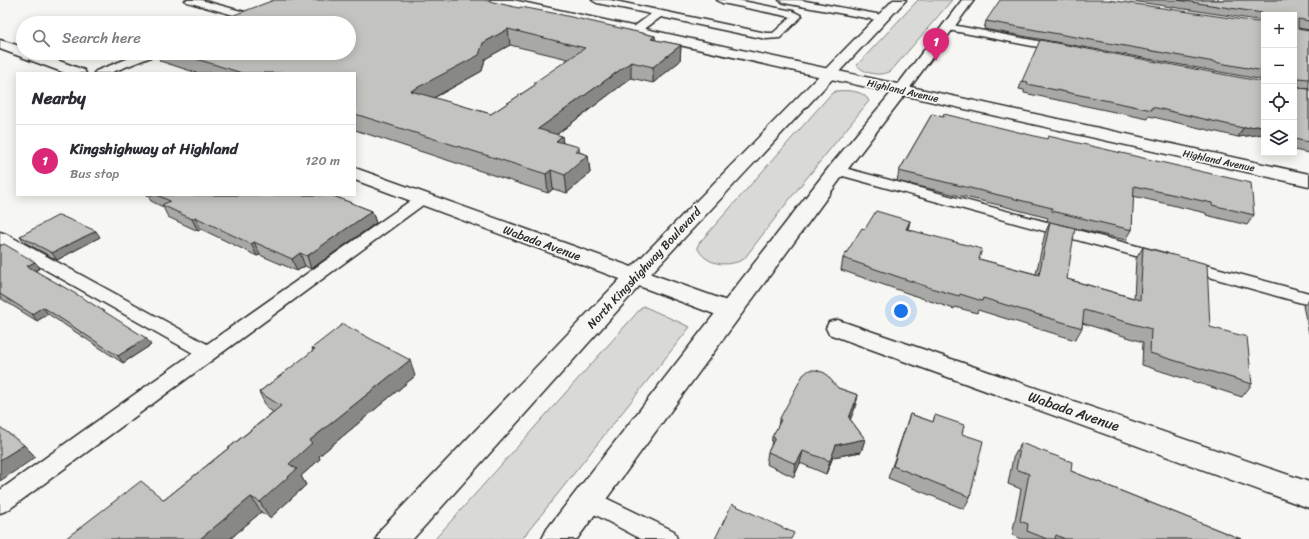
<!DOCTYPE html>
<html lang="en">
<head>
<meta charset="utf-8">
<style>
  :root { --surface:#fff; --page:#f2f2f3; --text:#2b2b33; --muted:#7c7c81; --line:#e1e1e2; --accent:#db2777 }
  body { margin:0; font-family:Sriracha,sans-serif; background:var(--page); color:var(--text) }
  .controls { position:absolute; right:12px; top:12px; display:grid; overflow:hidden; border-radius:0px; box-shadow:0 2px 10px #0003 }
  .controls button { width:36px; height:36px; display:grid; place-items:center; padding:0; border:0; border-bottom:1px solid var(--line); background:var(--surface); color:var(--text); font:20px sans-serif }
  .you { position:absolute; left:901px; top:311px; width:14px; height:14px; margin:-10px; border:3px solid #fff; border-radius:50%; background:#1a73e8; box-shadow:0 0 0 6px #1a73e833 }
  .badge { display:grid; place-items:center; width:26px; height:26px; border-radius:50%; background:var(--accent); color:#fff; font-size:13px; font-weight:700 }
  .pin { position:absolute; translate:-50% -33px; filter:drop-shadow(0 1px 2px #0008) }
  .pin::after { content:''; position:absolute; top:21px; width:14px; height:12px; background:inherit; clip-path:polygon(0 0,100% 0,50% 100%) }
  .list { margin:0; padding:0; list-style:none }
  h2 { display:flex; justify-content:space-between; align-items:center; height:52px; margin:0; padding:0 16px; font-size:17px }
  h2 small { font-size:13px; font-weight:400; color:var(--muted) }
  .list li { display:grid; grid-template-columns:26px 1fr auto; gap:12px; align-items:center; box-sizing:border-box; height:72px; padding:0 16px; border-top:1px solid var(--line) }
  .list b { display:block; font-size:15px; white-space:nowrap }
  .list p { margin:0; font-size:13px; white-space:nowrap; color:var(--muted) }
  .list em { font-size:13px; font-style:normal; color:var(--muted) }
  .icon { flex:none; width:22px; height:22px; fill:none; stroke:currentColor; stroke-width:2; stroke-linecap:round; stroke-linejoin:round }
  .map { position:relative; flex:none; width:1309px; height:539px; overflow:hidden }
  .search { position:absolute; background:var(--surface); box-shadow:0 2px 10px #0003; left:16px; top:16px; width:340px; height:44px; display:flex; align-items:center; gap:10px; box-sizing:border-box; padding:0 14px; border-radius:22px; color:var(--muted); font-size:15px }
  .panel { position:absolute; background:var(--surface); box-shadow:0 2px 10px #0003; left:16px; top:72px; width:340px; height:124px; border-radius:0px }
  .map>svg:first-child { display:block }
</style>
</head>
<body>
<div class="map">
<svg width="1309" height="539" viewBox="0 0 1309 539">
  <rect width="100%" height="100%" fill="#f6f6f2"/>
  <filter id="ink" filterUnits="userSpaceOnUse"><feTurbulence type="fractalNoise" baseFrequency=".025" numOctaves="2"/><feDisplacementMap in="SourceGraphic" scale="8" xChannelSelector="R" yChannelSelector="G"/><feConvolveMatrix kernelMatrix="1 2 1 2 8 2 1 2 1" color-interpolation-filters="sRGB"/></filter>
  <g filter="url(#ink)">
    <!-- green -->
    <g fill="#d9d9d5" stroke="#828280">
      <path d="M918,0H952L891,71C881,77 864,74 857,65Z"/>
      <path d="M836,91C847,90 864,90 869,101L789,200L744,259C727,268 705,265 697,247L700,242L831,94Z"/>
      <polygon points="643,306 690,327 522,539 435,539"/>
    </g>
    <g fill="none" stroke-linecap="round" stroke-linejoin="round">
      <defs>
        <g id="service">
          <polygon points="185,0 201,0 252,14 253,16 248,19 187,2"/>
          <polygon points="592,0 610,0 766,33 773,33 791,17 722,3 717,0 737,0 793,11 802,16 780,38 766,39 661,17 639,33 635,34 630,31 631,29 651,14 597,3"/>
          <polygon points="779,0 800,0 882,15 887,18 882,21 784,3"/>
          <polygon points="947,24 1059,45 1064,48 1059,51 943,29 942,27 943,25"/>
          <polygon points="142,53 157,53 156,55 110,73 94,73 96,71"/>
          <polygon points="837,166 1167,254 1169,258 1167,262 1161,263 832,173 830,170 832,167"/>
          <polygon points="422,194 427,196 430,199 427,202 8,510 0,513 0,490 193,353 0,244 0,232 6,234 207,344 417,196"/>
          <polygon points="1187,260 1309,293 1309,305 1181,269 1179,265 1181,261"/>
          <polygon points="587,489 674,531 677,539 641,539 579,506 575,499 579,492"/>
        </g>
        <g id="minor">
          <polygon points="490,0 513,0 1309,174 1309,186 496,4 492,3"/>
          <polygon points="0,40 23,47 23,53 38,53 84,70 86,73 65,73 0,49"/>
          <polygon points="355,168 738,305 742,311 738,317 730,319 722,317 355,180"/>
          <polygon points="838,320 1309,482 1309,508 829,334 826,328 829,322"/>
        </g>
        <g id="primary">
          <polygon points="893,0 906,0 643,282 413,539 376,539 381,529 627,272"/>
          <polygon points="962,0 974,0 906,93 844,174 577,539 542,539 547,529 830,166 896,87"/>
        </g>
      </defs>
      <!-- service casing -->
      <use href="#service" stroke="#2b2b2b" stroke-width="3"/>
      <!-- minor casing -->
      <use href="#minor" stroke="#2b2b2b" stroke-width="3"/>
      <!-- primary casing -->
      <use href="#primary" stroke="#2b2b2b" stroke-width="3"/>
      <!-- service -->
      <use href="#service" fill="#f6f6f2" fill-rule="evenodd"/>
      <!-- minor -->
      <use href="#minor" fill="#f6f6f2" fill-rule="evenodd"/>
      <!-- primary -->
      <use href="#primary" fill="#f6f6f2" fill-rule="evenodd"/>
    </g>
    <!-- wall -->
    <g fill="#a8a8a5" stroke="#2b2b2b" fill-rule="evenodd">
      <polygon points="1125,0 1309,0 1309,30 1298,28 1298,29 1309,31 1309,89 1298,88 1309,89 1309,153 1294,150 1294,15 1264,15 1264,21"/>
      <path d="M519,8L655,36V40L681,45L680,61L653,83L631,78L556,135L562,136L563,143L579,152L588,155L590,173L567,193L553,189L548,193L355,130V73H197L160,61L157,53H349ZM510,45L568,59L535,85L491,114L434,98L482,71L485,59Z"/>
      <polygon points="986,21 1264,23 1264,80 984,29"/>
      <polygon points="1022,81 1264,82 1264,134 1238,137 1149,116 1148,119 1067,102 1024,93 1024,90 1019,89"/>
      <polygon points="932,114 1254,215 1247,225 1206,215 1206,213 1133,196 1132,230 1126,240 1053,223 1067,279 1134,298 1136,259 1143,247 1210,327 1252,384 1242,397 1142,365 1143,342 1082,323 1082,328 1075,340 978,310 977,313 955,307 954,309 930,301 841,270 843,258 865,229 910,221 908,229 979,259 1036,274 1045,233 1050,222 1047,221 1048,218 1003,206 897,181 899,171"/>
      <polygon points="147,195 331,195 372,211 376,223 311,269 305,266 297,271 260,255 257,256 201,229 198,231 168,217 163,207 151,201"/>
      <polygon points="20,236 100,237 57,260 24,242"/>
      <polygon points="0,246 40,268 35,271 151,345 123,363 48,314 37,321 0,298"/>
      <polygon points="1309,299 1309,333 1303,306"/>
      <polygon points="312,348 415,376 319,456 320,459 301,476 306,485 270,518 261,512 230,539 65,539 164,500 273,412 267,408 259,392 313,351"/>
      <polygon points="838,388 858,395 855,408 850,419 865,439 861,452 833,457 826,474 800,463 794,477 766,464 768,452 771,446 772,437 778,427 779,420"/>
      <polygon points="910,414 933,422 935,415 962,434 970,497 964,509 888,478"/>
      <polygon points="1021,443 1071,471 1241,539 1019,539 1019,538 1012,535 1021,489 1008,484 1013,458"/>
    </g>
    <!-- shaded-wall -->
    <g fill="#888886" stroke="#2b2b2b">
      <polygon points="508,29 510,45 485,59 482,71 415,108 411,91 483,43"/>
      <polygon points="655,36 655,51 651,39"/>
      <polygon points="681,45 680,61 653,83 653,67"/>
      <polygon points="631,62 631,78 540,147 538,129"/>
      <polygon points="1264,125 1264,134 1238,137 1243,128"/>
      <polygon points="562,136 564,154 556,141"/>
      <polygon points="579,147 580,162 588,155 590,173 567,193 565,175 575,151"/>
      <polygon points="551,170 553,189 548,193 546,174"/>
      <polygon points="372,211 376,223 311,269 307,256"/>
      <polygon points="195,217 201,229 198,231 192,219"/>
      <polygon points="910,221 907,233 906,229"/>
      <polygon points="96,231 100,237 57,260 52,253"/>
      <polygon points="254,242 260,255 257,256 251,244"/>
      <polygon points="300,253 305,266 297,271 292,259"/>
      <polygon points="35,262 40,268 32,273 27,266"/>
      <polygon points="43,307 48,314 37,321 32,314"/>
      <polygon points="146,338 151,345 123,363 118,356"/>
      <polygon points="410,360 415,376 319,456 320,459 301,476 306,485 270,518 260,502 289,464 309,441"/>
      <polygon points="858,395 855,408 846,431 849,418"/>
      <polygon points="865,439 861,452 833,457 826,474 830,461 836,445"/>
      <polygon points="24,445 36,457 0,481 0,460"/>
      <polygon points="803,451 800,463 794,477 796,464"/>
      <polygon points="251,497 261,512 230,539 200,539"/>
    </g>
    <!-- building -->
    <g fill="#c3c3c0" stroke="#2b2b2b" fill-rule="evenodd">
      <path d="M274,0H484L519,8L521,7L558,14L655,36L651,39L681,45L653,67L631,62L538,129L562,136L556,141L579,147L575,151L588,155L565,175L551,170L546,174L355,114V73H242L177,53H349V23H213ZM508,29L585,48L535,82V85L491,114L411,91L479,55L483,43Z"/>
      <polygon points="1000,0 1108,0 1264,23 1264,71 986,21"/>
      <polygon points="1178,0 1309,0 1309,21 1298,19 1298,29 1309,31 1309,79 1298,78 1298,88 1309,89 1309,142 1294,139 1294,15 1269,15 1269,14"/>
      <polygon points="1040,40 1264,82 1264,125 1243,128 1152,107 1152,110 1027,84 1028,82 1022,81"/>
      <polygon points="932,114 943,117 944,114 1047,139 1048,136 1251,183 1254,215 1212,205 1212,203 1134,186 1132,230 1052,211 1052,208 1007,197 899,171"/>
      <polygon points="157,195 331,195 372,211 307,256 300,253 292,259 254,242 251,244 195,217 192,219 162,205 170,201"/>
      <polygon points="876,211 910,221 906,229 982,249 979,259 1039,275 1050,222 1075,228 1067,279 1140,300 1143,247 1207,264 1210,327 1247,337 1252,384 1150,353 1151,329 1084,310 1082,328 983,298 982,301 960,294 959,296 934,289 843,258 862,228 865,229"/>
      <polygon points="59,215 96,231 52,253 20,236"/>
      <polygon points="4,244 35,262 27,266 83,298 146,338 118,356 43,307 32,314 0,294 0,246"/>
      <polygon points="343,324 410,360 309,441 312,443 289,464 297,469 260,502 251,497 200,539 65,539 141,481 164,500 281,406 259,392 315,349 312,348"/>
      <polygon points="809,370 816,370 825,373 838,388 858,395 849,418 865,439 836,445 830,461 803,451 796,464 768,452 775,438 772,437 781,420 779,420 803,375"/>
      <polygon points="910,414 933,422 935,415 964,425 962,434 983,441 970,497 893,466"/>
      <polygon points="0,427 24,445 0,460"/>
      <polygon points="1021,443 1072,462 1071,471 1241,539 1065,539 1056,535 1055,539 1047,539 1027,531 1028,524 1020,521 1029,474 1016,469"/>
      <polygon points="732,504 794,533 791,539 715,539"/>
    </g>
  </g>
  <g text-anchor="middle" stroke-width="3.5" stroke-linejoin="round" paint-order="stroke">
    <!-- far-street labels -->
    <g font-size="10" fill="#2b2b2b" stroke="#f6f6f2">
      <text transform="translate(903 90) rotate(13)" y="4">Highland Avenue</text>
      <text transform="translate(1219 160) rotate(12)" y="4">Highland Avenue</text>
    </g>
    <!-- street labels -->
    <g font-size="12" fill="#2b2b2b" stroke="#f6f6f2">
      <text transform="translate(542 243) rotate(20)" y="4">Wabada Avenue</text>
      <text transform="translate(644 268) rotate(-47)" y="4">North Kingshighway Boulevard</text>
    </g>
    <!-- near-street labels -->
    <g font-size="14" fill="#2b2b2b" stroke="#f6f6f2">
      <text transform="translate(1074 411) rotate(19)" y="5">Wabada Avenue</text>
    </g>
  </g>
</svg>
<div class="controls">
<button>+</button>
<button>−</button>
<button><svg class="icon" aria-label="locate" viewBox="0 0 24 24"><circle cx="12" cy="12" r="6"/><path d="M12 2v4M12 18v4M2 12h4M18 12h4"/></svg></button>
<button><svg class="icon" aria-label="layers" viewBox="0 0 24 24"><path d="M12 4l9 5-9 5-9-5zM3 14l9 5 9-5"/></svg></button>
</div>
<div class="you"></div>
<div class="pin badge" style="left:936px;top:61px">1</div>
<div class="search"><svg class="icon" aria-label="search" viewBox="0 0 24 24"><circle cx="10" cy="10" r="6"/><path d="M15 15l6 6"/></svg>Search here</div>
<section class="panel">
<h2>Nearby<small></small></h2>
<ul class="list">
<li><span class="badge">1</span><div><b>Kingshighway at Highland</b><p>Bus stop</p></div><em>120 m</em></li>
</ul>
</section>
</div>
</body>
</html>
